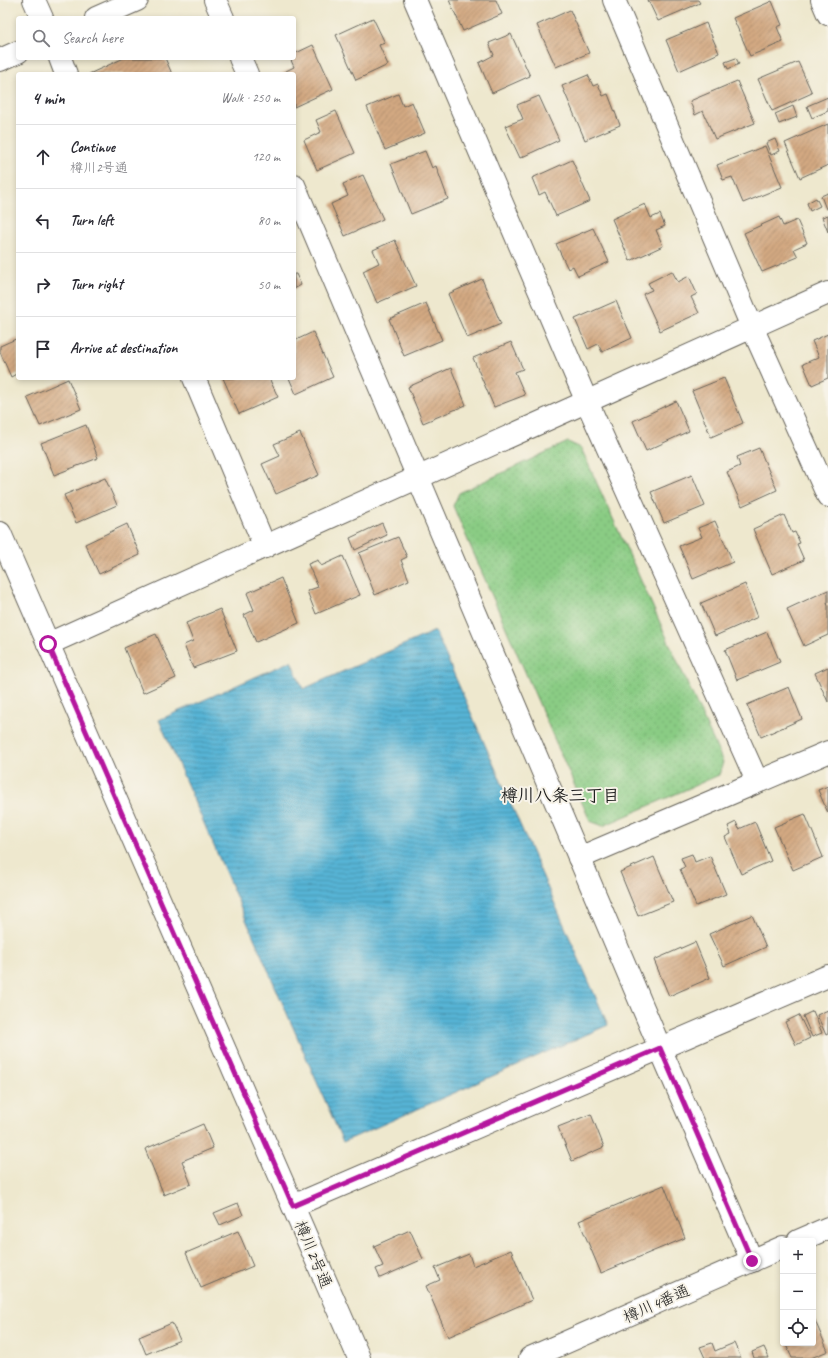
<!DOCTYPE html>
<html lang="en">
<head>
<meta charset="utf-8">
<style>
  :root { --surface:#fff; --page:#f2f2f3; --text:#2b2b33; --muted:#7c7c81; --line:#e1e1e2 }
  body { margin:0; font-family:Caveat,"Klee One",sans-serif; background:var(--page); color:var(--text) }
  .controls { position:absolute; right:12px; bottom:12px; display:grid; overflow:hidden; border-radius:4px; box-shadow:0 2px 6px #0003 }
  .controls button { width:36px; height:36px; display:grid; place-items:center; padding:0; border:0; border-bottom:1px solid var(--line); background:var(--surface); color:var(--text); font:20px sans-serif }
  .stop { position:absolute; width:12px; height:12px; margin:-9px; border:3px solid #b5179e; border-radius:50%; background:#fff }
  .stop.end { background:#b5179e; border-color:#fff; box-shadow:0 1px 4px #0008 }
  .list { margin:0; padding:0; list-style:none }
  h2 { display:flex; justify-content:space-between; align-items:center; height:52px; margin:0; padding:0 16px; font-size:17px }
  h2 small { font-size:13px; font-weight:400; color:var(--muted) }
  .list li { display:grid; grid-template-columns:26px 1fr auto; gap:12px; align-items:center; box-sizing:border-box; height:64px; padding:0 16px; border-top:1px solid var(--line) }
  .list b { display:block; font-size:15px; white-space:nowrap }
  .list p { margin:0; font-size:13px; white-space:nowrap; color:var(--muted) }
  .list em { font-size:13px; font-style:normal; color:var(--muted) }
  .icon { flex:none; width:22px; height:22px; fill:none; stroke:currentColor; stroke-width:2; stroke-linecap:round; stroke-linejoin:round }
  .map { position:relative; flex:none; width:828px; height:1358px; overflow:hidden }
  .search { position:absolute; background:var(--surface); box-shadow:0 2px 6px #0003; left:16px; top:16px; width:280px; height:44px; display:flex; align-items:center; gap:10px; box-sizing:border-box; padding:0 14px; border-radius:4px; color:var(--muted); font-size:15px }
  .panel { position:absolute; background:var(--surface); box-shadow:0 2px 6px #0003; left:16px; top:72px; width:280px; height:308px; border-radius:4px }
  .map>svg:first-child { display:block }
</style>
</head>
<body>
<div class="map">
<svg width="828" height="1358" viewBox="0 0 828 1358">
  <defs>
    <pattern id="park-dots" width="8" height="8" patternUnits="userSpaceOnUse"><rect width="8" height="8" fill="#8acc84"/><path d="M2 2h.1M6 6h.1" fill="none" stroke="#76af71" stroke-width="1.8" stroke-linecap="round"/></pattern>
    <pattern id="water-rules" width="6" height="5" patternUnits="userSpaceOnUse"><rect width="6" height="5" fill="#57b4d5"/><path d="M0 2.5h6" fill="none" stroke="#4792ac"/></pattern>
    <pattern id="building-hatch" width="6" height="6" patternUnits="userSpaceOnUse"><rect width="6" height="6" fill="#d3a982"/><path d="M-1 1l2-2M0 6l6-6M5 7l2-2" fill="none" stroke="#aa896a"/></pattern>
  </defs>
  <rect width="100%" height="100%" fill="#f7f3e8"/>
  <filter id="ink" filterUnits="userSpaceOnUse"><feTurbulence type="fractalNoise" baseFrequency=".025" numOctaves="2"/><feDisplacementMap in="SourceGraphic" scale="8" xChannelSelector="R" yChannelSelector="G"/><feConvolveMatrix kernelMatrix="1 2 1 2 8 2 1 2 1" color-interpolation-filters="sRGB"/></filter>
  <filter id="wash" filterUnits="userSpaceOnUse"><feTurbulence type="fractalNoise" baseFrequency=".012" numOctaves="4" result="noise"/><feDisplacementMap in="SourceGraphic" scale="16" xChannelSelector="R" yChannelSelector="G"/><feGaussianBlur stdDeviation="0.9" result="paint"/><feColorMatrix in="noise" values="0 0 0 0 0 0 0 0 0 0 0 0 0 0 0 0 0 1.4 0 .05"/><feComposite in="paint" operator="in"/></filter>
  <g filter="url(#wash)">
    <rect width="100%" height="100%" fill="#eee8ce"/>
    <!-- park -->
    <polygon fill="url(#park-dots)" stroke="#537450" points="568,442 581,448 723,762 719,775 603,826 590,821 453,506 459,493"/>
    <!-- water -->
    <polygon fill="url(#water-rules)" stroke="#3a6878" points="435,631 608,1025 343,1142 159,720 291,661 303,689"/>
    <g id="blocks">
      <!-- building -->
      <g fill="url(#building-hatch)">
        <polygon points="449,0 496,0 502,14 463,31"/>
        <polygon points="648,0 698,0 700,3 658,21"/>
        <polygon points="772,1 782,25 777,27 783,42 750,56 733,18"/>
        <polygon points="570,10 589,53 556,67 537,25"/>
        <polygon points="373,18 385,43 379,45 388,65 356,80 336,35"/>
        <polygon points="706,23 719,53 679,71 666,40"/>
        <polygon points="511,34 530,76 492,93 479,63 494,55 489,43"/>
        <polygon points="313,45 333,89 294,107 294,74 280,74 294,67 290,58 294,58 294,54"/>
        <polygon points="124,58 165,58 172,74 89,74"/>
        <polygon points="736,58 739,64 728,69 725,62"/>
        <polygon points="798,62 812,93 772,111 758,79"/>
        <polygon points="588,75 593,86 598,84 603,96 608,94 620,125 585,140 562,86"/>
        <polygon points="737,81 755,123 715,139 703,111 695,115 690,101"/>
        <polygon points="398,94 403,106 412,102 425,133 385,150 367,107"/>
        <polygon points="539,96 559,140 520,158 505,126 523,119 517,105"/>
        <polygon points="828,97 828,111 812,118 807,106"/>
        <polygon points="793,106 797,117 779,124 775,114"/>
        <polygon points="336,111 355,153 317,170 304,140 321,132 316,120"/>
        <polygon points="828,124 828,165 800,178 785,143"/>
        <polygon points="775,139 780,151 771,155 766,143"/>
        <polygon points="765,146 782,187 743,203 732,177 723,180 717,165"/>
        <polygon points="425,151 432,168 436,166 448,199 411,214 391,164"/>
        <polygon points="572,160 590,201 556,216 545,192 539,195 532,178"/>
        <polygon points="363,175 383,219 345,236 331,204 348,196 343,184"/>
        <polygon points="828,193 828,208 826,209 821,196"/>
        <polygon points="816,198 820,206 810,211 807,203"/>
        <polygon points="645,204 651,218 660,214 665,226 656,230 663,246 630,261 612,219"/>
        <polygon points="828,215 828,232 822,217"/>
        <polygon points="779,217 783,226 797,220 807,243 794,249 798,257 762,272 744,233"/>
        <polygon points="593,228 609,262 578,276 573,266 568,269 556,244"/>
        <polygon points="395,240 416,286 377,303 363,271 379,263 373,250"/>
        <polygon points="672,271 678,282 689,276 697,294 691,297 699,313 660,331 643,294 652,290 648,283"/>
        <polygon points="294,274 296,274 301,285 294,289"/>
        <polygon points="482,279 501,324 467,338 448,294"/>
        <polygon points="616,301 632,338 602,352 598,344 588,349 575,319"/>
        <polygon points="426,303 442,340 404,356 389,319"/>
        <polygon points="313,332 333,377 296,394 289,378 294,378 294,341"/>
        <polygon points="828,334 828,378 812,385 803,364 819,357 812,341"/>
        <polygon points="18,338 18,373 11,377 0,352 0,346"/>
        <polygon points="511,342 523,369 515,372 525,395 494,407 473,358"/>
        <polygon points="451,368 466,405 423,423 408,387"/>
        <polygon points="223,378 269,378 278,397 239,414"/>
        <polygon points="724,378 743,423 711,437 692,391"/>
        <polygon points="68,379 81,409 40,426 27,397"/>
        <polygon points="676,401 689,431 646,451 633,421"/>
        <polygon points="86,425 98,458 54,475 41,443"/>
        <polygon points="300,433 319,475 276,494 262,464 280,456 274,444"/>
        <polygon points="759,448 777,490 742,506 727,472 740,466 737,457"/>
        <polygon points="692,475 705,506 664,523 651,492"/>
        <polygon points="105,478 117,505 76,523 64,495"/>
        <polygon points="784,515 792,533 795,532 800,543 797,544 804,560 772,574 753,529"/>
        <polygon points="715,521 733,562 693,579 679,546 702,537 698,528"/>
        <polygon points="382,523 387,535 355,550 350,538"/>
        <polygon points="127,524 140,555 99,574 85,544"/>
        <polygon points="398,537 407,557 401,560 409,580 375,595 359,553"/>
        <polygon points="343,556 360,595 316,614 307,591 318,587 308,564 318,560 321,566"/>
        <polygon points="281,578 299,623 256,642 244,615 254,610 247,593"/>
        <polygon points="745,584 758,617 715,636 701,603"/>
        <polygon points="828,590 828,602 827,603 828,606 828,635 804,646 787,609"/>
        <polygon points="220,609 237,651 193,668 184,645 193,641 186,623"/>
        <polygon points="767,632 780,662 737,680 725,650"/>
        <polygon points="156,634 176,678 143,693 124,648"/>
        <polygon points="828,667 828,702 815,673"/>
        <polygon points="789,687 802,719 761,737 747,705"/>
        <polygon points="828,786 828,813 818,790"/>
        <polygon points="805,814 823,857 793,870 774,827"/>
        <polygon points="736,822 739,829 755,822 771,861 741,874 725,837 731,834 728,826"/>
        <polygon points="692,854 695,862 710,856 726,894 696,906 680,869 685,867 681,858"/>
        <polygon points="654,857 673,902 638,916 620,872"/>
        <polygon points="752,915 766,947 724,966 709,934"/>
        <polygon points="695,942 710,978 669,996 654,960"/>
        <polygon points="828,1010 828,1034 826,1035 817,1015"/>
        <polygon points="813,1011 822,1033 812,1037 803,1016"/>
        <polygon points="799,1015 810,1038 796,1045 785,1022"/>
        <polygon points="591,1114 604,1147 572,1161 558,1127"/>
        <polygon points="203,1124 213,1148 182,1161 191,1184 164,1195 145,1149"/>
        <polygon points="664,1185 685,1238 601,1273 579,1221"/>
        <polygon points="238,1203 243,1215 220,1225 214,1213"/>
        <polygon points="410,1230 423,1259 380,1278 376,1269 383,1266 374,1246"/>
        <polygon points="238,1231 253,1266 201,1288 186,1253"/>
        <polygon points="511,1250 532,1300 448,1337 426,1286 440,1280 435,1268 469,1254 473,1266"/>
        <polygon points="813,1316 828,1351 811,1358 792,1358 785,1343 813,1343"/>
        <polygon points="172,1323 180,1340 146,1354 139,1337"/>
        <polygon points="712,1343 715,1351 734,1343 741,1358 705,1358 700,1347"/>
        <polygon points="764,1347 769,1358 754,1358 752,1352"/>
      </g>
    </g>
  </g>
  <g filter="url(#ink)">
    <use href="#blocks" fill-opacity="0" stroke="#66635a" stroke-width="1"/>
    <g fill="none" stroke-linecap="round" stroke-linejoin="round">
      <defs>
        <g id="minor">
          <polyline points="34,0 42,18"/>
          <polyline points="215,0 223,18"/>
          <polyline points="415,0 587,402 757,781"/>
          <polyline points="614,0 752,327 828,496"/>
          <polyline points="822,0 828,14"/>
          <polyline points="96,18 137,0"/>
          <polyline points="60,58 66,74"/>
          <polyline points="240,58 247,74"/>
          <polyline points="0,60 18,52"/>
          <polyline points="294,185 660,1048 752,1261"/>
          <polyline points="194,378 265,547"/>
          <polyline points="0,533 359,1358"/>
          <polyline points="48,644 828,293"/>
          <polyline points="579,858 828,752"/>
          <polyline points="293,1206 828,976"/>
          <polyline points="798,1241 828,1228"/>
          <polyline points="530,1358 783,1247"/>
        </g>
      </defs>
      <!-- minor casing -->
      <use href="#minor" stroke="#66635a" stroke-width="24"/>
      <!-- minor -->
      <use href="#minor" stroke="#fff" stroke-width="22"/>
    </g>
  </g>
  <g fill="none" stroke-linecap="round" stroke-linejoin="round" filter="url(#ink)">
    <!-- route -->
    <polyline stroke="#b5179e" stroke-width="5" points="48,644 293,1206 660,1048 752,1261"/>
  </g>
  <g text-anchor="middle" stroke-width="4" stroke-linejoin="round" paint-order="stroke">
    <!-- street labels -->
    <g font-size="16" fill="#1c1c1c" stroke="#f7f3e8">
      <text transform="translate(314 1254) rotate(67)" y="6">樽川2号通</text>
      <text transform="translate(656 1303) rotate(-24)" y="6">樽川4番通</text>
    </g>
    <!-- neighbourhood labels -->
    <g font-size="17" font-weight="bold" fill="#1c1c1c" stroke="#f7f3e8">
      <text x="560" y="801">樽川八条三丁目</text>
    </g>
  </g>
</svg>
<div class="controls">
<button>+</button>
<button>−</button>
<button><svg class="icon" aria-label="locate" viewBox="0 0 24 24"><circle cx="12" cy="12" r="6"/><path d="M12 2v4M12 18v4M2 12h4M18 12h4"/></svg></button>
</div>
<div class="stop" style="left:48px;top:644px"></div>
<div class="stop end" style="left:752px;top:1261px"></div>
<div class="search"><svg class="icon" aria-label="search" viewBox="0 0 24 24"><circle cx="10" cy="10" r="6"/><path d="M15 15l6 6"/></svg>Search here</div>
<section class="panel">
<h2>4 min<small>Walk · 250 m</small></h2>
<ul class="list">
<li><svg class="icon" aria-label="ahead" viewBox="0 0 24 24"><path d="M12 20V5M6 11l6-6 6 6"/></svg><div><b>Continue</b><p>樽川2号通</p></div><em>120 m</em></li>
<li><svg class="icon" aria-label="left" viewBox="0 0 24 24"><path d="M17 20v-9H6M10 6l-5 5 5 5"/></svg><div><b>Turn left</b></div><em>80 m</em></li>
<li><svg class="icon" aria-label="right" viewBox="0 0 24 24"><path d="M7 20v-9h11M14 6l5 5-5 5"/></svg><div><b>Turn right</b></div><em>50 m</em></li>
<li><svg class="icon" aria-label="arrive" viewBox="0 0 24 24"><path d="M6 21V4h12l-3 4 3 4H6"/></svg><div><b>Arrive at destination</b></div></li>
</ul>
</section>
</div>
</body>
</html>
